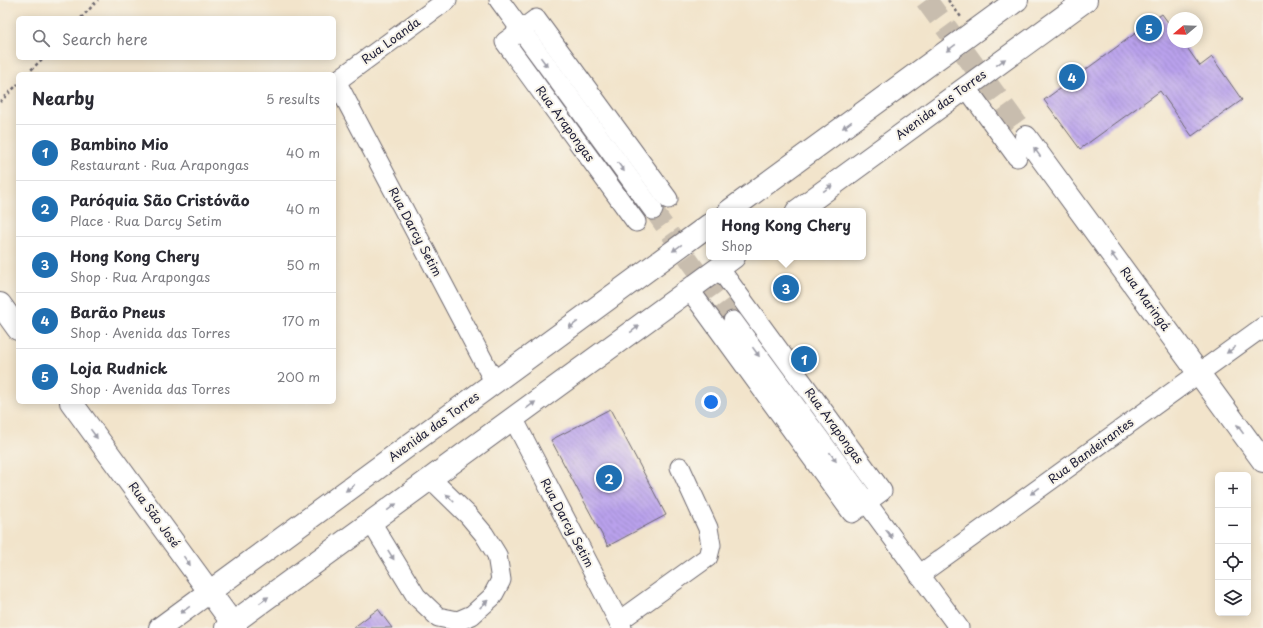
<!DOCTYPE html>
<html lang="en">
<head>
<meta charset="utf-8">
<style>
  :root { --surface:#fff; --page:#f7f7f7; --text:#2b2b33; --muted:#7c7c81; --line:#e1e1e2; --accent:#1f6fb2 }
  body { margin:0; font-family:"Playpen Sans",sans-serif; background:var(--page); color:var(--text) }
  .controls { position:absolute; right:12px; bottom:12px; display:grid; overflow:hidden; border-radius:6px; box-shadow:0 2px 10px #0003 }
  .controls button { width:36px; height:36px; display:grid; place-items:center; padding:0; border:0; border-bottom:1px solid var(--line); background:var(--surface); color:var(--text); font:20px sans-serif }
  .compass { position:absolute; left:1167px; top:12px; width:36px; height:36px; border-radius:50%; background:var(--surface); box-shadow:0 2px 10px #0003; rotate:251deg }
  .you { position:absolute; left:711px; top:402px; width:14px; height:14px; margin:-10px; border:3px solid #fff; border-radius:50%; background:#1a73e8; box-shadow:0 0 0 6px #1a73e833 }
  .badge { display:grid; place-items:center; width:26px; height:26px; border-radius:50%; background:var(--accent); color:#fff; font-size:13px; font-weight:700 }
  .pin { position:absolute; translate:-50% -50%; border:2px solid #fff; box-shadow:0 1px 4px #0006 }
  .popup { position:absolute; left:706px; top:208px; width:160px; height:52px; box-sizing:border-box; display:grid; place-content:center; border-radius:6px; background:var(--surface); filter:drop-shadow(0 1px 3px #0005); font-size:13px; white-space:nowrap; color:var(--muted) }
  .popup b { font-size:15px; color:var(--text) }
  .popup::after { content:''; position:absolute; left:50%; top:100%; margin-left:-8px; border:8px solid transparent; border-top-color:var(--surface) }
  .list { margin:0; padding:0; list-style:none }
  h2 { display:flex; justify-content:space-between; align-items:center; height:52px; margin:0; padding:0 16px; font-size:17px }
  h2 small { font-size:13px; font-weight:400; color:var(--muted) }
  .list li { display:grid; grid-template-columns:26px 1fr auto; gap:12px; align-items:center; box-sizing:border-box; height:56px; padding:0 16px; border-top:1px solid var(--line) }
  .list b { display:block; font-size:15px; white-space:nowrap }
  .list p { margin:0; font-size:13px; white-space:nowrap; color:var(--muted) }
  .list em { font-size:13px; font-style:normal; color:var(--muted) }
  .icon { flex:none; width:22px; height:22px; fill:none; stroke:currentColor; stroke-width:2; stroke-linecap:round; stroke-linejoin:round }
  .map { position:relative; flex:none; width:1263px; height:628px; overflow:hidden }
  .search { position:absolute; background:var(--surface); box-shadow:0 2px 10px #0003; left:16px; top:16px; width:320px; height:44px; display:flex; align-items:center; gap:10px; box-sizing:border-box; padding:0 14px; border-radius:6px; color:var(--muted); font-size:15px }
  .panel { position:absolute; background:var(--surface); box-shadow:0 2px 10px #0003; left:16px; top:72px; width:320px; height:332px; border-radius:6px }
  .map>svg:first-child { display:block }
</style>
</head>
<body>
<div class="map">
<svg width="1263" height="628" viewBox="0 0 1263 628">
  <defs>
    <pattern id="building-back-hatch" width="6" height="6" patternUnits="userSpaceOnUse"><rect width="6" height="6" fill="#b9a1ec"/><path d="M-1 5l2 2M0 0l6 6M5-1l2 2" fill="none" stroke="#9683c0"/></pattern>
  </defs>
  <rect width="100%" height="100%" fill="#f7f3e8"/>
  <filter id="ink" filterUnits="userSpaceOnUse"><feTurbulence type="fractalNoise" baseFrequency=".025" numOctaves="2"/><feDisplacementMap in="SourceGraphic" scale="8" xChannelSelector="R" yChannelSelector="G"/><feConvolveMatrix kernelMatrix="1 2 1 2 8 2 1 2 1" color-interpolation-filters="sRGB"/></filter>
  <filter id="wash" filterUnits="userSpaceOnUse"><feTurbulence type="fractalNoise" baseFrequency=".012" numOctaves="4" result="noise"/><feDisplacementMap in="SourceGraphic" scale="16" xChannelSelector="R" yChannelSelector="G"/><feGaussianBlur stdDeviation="0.9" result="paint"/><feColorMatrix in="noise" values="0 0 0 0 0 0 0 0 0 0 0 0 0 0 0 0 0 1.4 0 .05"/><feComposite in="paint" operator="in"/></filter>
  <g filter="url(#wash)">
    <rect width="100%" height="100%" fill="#f2e4cb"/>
    <g id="blocks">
      <!-- building -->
      <g fill="url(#building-back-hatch)">
        <polygon points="1162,14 1173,29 1173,42 1183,42 1200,66 1212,57 1242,100 1192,136 1160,91 1080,149 1044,100"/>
        <polygon points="610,409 666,515 608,546 551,440"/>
        <polygon points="378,609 392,628 353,628"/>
      </g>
    </g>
  </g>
  <g filter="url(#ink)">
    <use href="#blocks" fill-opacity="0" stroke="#6b666d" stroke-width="1"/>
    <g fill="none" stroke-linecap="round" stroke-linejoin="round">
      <!-- minor-tunnel -->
      <polyline stroke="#c8bdae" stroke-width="19" stroke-dasharray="19 10" stroke-linecap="butt" points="653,210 733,321"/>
      <!-- major-tunnel -->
      <polyline stroke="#c8bdae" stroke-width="22" stroke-dasharray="22 11" stroke-linecap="butt" points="926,0 1026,137"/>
      <defs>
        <g id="minor">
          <polyline points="499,0 653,210"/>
          <polyline points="336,81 495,383"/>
          <polyline points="334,83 447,0"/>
          <polyline points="966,87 1017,157"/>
          <polyline points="636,222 505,42 536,19 668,199"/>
          <polyline points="689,289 852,513 882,491 719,268"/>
          <polyline points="733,321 959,628"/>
          <polyline points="513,418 622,628"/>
          <polyline points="371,522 416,596 438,617 458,621 472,615 492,597 501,580 497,555 484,534 468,515 430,478"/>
          <polyline points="919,575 1263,327"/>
          <polyline points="619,621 708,557 711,545 708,528 680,467"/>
        </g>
        <g id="major">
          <polyline points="1026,137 1263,461"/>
          <polyline points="0,304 18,329"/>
          <polyline points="71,402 236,628"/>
        </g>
        <g id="highway">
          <polyline points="729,211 1017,0"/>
          <polyline points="797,211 1086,0"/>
          <polyline points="160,628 709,225"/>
          <polyline points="226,628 734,257"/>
        </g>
      </defs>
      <!-- minor casing -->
      <use href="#minor" stroke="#6b666d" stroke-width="21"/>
      <!-- major casing -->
      <use href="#major" stroke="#6b666d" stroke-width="24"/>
      <!-- highway casing -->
      <use href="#highway" stroke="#6b666d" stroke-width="24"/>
      <!-- path -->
      <g stroke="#6b666d" stroke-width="2.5" stroke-dasharray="3 3" stroke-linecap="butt">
        <polyline points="948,0 961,17"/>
        <polyline points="81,18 98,0"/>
        <polyline points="27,74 43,58"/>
        <polyline points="0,102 18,84"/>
      </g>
      <!-- minor -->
      <use href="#minor" stroke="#fff" stroke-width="19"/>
      <!-- major -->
      <use href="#major" stroke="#fff" stroke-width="22"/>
      <!-- highway -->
      <use href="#highway" stroke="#fff" stroke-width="22"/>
    </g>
    <!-- one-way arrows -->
    <defs><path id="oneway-solid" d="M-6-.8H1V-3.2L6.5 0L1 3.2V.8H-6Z"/></defs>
    <g fill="#9c9ca7">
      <use href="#oneway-solid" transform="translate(951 48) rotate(144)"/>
      <use href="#oneway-solid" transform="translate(544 62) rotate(54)"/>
      <use href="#oneway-solid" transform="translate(1001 62) rotate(-36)"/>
      <use href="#oneway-solid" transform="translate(847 125) rotate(144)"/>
      <use href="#oneway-solid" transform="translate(1037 152) rotate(-126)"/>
      <use href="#oneway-solid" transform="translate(621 167) rotate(54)"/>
      <use href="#oneway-solid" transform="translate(828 188) rotate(-36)"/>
      <use href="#oneway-solid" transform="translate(677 248) rotate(144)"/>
      <use href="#oneway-solid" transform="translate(1114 257) rotate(-126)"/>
      <use href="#oneway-solid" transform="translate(573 325) rotate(144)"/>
      <use href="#oneway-solid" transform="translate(635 329) rotate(-36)"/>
      <use href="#oneway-solid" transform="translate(1231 350) rotate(144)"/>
      <use href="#oneway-solid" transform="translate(756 352) rotate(54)"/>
      <use href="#oneway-solid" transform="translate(531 405) rotate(-36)"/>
      <use href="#oneway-solid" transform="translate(1240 429) rotate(-126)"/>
      <use href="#oneway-solid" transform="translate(94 434) rotate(54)"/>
      <use href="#oneway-solid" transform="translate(833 457) rotate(54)"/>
      <use href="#oneway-solid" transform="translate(350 488) rotate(144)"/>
      <use href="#oneway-solid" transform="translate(1035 491) rotate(144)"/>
      <use href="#oneway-solid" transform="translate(450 498) rotate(-135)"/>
      <use href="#oneway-solid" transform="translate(392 507) rotate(-36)"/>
      <use href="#oneway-solid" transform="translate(889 534) rotate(53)"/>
      <use href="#oneway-solid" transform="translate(391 555) rotate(58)"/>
      <use href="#oneway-solid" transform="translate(187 561) rotate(54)"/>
      <use href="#oneway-solid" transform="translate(264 600) rotate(-36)"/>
      <use href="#oneway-solid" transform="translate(484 604) rotate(-43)"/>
      <use href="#oneway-solid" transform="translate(185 610) rotate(144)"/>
    </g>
  </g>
  <g text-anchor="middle" stroke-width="4" stroke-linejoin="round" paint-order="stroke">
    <!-- street labels -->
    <g font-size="12" fill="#22223b" stroke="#f7f3e8">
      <text transform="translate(391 41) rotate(-36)" y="4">Rua Loanda</text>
      <text transform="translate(941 105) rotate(-36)" y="4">Avenida das Torres</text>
      <text transform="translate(565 124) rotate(54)" y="4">Rua Arapongas</text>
      <text transform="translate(415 232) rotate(62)" y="4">Rua Darcy Setim</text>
      <text transform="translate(1145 299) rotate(54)" y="4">Rua Maringá</text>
      <text transform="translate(834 426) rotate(54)" y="4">Rua Arapongas</text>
      <text transform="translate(434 427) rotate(-36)" y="4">Avenida das Torres</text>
      <text transform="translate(1091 451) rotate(-36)" y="4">Rua Bandeirantes</text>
      <text transform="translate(154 515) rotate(54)" y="4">Rua São José</text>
      <text transform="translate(567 523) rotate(62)" y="4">Rua Darcy Setim</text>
    </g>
  </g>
</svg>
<div class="controls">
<button>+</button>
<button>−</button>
<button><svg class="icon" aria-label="locate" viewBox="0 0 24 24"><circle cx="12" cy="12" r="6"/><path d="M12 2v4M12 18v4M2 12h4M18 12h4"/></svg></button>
<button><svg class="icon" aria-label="layers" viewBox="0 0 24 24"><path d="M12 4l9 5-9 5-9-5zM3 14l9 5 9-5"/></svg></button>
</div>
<svg class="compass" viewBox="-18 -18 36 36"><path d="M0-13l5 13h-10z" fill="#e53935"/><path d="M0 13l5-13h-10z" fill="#7c7c81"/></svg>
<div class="you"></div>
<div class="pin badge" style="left:804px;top:359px">1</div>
<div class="pin badge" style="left:609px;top:478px">2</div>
<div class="pin badge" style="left:786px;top:288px">3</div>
<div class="popup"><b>Hong Kong Chery</b>Shop</div>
<div class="pin badge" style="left:1072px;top:77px">4</div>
<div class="pin badge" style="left:1149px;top:28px">5</div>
<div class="search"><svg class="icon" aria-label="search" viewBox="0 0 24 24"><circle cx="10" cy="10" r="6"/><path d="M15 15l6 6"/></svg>Search here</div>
<section class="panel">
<h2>Nearby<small>5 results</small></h2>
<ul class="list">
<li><span class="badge">1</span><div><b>Bambino Mio</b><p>Restaurant · Rua Arapongas</p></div><em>40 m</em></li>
<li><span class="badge">2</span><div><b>Paróquia São Cristóvão</b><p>Place · Rua Darcy Setim</p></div><em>40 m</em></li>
<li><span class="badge">3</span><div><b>Hong Kong Chery</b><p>Shop · Rua Arapongas</p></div><em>50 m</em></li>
<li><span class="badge">4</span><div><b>Barão Pneus</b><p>Shop · Avenida das Torres</p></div><em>170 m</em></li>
<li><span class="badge">5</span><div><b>Loja Rudnick</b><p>Shop · Avenida das Torres</p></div><em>200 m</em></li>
</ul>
</section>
</div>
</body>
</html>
